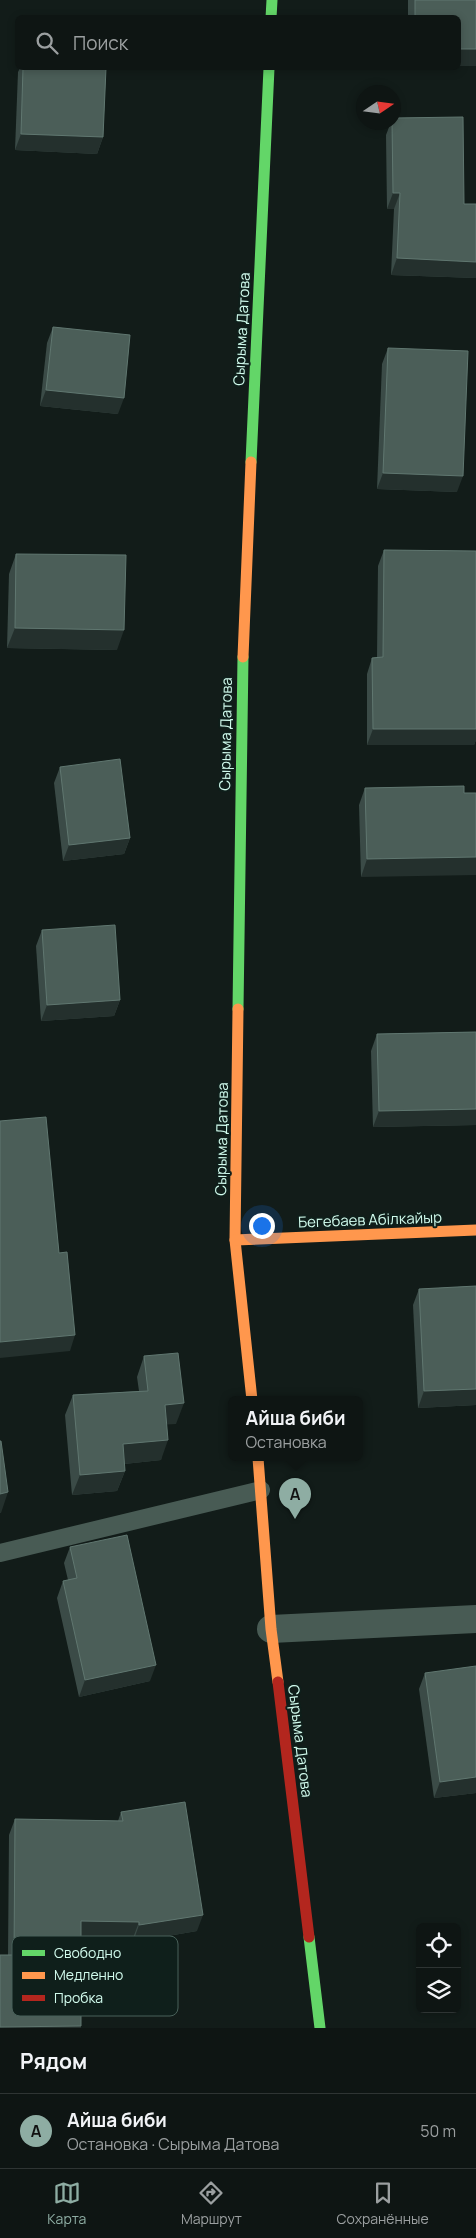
<!DOCTYPE html>
<html lang="ru">
<head>
<meta charset="utf-8">
<style>
  :root { --surface:#0e1513; --page:#1c2221; --text:#f1f3f6; --muted:#9b9fa0; --line:#2e3433; --accent:#8eada3 }
  body { margin:0; font-family:Manrope,sans-serif; background:var(--page); color:var(--text) }
  .controls { position:absolute; right:15px; bottom:15px; display:grid; overflow:hidden; border-radius:8px; box-shadow:0 2px 8px #0003 }
  .controls button { width:45px; height:45px; display:grid; place-items:center; padding:0; border:0; border-bottom:1px solid var(--line); background:var(--surface); color:var(--text); font:25px sans-serif }
  .compass { position:absolute; left:356px; top:85px; width:45px; height:45px; border-radius:50%; background:var(--surface); box-shadow:0 2px 8px #0003; rotate:77deg }
  .you { position:absolute; left:261px; top:1225px; width:18px; height:18px; margin:-12px; border:4px solid #fff; border-radius:50%; background:#1a73e8; box-shadow:0 0 0 8px #1a73e833 }
  .badge { display:grid; place-items:center; width:32px; height:32px; border-radius:50%; background:var(--accent); color:#111; font-size:16px; font-weight:700 }
  .pin { position:absolute; translate:-50% -41px; filter:drop-shadow(0 1px 2px #0008) }
  .pin::after { content:''; position:absolute; top:26px; width:18px; height:15px; background:inherit; clip-path:polygon(0 0,100% 0,50% 100%) }
  .popup { position:absolute; left:228px; top:1396px; width:135px; height:65px; box-sizing:border-box; display:grid; place-content:center; border-radius:8px; background:var(--surface); filter:drop-shadow(0 1px 4px #0005); font-size:16px; white-space:nowrap; color:var(--muted) }
  .popup b { font-size:19px; color:var(--text) }
  .popup::after { content:''; position:absolute; left:50%; top:100%; margin-left:-10px; border:10px solid transparent; border-top-color:var(--surface) }
  .list { margin:0; padding:0; list-style:none }
  h2 { display:flex; justify-content:space-between; align-items:center; height:65px; margin:0; padding:0 20px; font-size:21px }
  h2 small { font-size:16px; font-weight:400; color:var(--muted) }
  .list li { display:grid; grid-template-columns:32px 1fr auto; gap:15px; align-items:center; box-sizing:border-box; height:75px; padding:0 20px; border-top:1px solid var(--line) }
  .list b { display:block; font-size:19px; white-space:nowrap }
  .list p { margin:0; font-size:16px; white-space:nowrap; color:var(--muted) }
  .list em { font-size:16px; font-style:normal; color:var(--muted) }
  .icon { flex:none; width:28px; height:28px; fill:none; stroke:currentColor; stroke-width:2; stroke-linecap:round; stroke-linejoin:round }
  .map { position:relative; flex:none; width:476px; height:2028px; overflow:hidden }
  .search { position:absolute; background:var(--surface); box-shadow:0 2px 8px #0003; left:15px; right:15px; top:15px; height:55px; display:flex; align-items:center; gap:12px; box-sizing:border-box; padding:0 18px; border-radius:8px; color:var(--muted); font-size:19px }
  .sheet { height:140px; background:var(--surface) }
  nav { display:flex; justify-content:space-around; align-items:center; box-sizing:border-box; height:70px; border-top:1px solid var(--line); background:var(--surface); font-size:14px; color:var(--muted) }
  nav a { display:grid; justify-items:center; gap:2px }
  nav .on { color:var(--accent) }
  .map>svg:first-child { display:block }
</style>
</head>
<body>
<div class="map">
<svg width="476" height="2028" viewBox="0 0 476 2028">
  <rect width="100%" height="100%" fill="#121c19"/>
  <g fill="none" stroke-linecap="round" stroke-linejoin="round">
    <!-- lane -->
    <polyline stroke="#485b54" stroke-width="18" points="0,1553 261,1490"/>
    <!-- street -->
    <polyline stroke="#485b54" stroke-width="28" points="271,1629 476,1619"/>
    <!-- fast -->
    <g stroke="#63d668" stroke-width="11">
      <polyline points="271,18 272,0"/>
      <polyline points="251,462 269,68"/>
      <polyline points="238,1009 243,657"/>
      <polyline points="309,1937 320,2028"/>
    </g>
    <!-- slow -->
    <g stroke="#ff974d" stroke-width="11">
      <polyline points="243,657 251,462"/>
      <polyline points="238,1009 235,1240 252,1400"/>
      <polyline points="235,1240 476,1230"/>
      <polyline points="258,1458 271,1629 278,1682"/>
    </g>
    <!-- jam -->
    <polyline stroke="#b3261e" stroke-width="11" points="278,1682 309,1937"/>
  </g>
  <!-- wall -->
  <g fill="#3b4b47">
    <polygon points="408,0 476,0 476,66 458,66 458,18 408,18"/>
    <polygon points="20,68 106,68 103,137 97,154 15,150 18,72"/>
    <polygon points="391,122 394,122 464,204 476,204 476,278 391,275 394,209 387,209 386,135"/>
    <polygon points="53,327 118,414 40,406 47,343"/>
    <polygon points="388,348 457,492 377,489 382,364"/>
    <polygon points="384,550 476,551 476,740 474,745 367,745 367,674 372,658 377,657 378,566"/>
    <polygon points="16,554 117,650 7,648 9,574"/>
    <polygon points="60,767 130,838 124,854 63,861 54,783"/>
    <polygon points="464,786 361,877 359,805 365,788"/>
    <polygon points="42,930 120,1000 114,1016 41,1021 36,946"/>
    <polygon points="476,1032 476,1125 373,1127 371,1051 377,1034"/>
    <polygon points="476,1286 476,1405 418,1408 413,1305 419,1289"/>
    <polygon points="144,1356 176,1424 167,1424 161,1460 124,1464 125,1471 117,1491 72,1495 65,1415 73,1395 139,1391 137,1377"/>
    <polygon points="70,1547 150,1681 79,1697 57,1598 63,1581 68,1580 64,1563"/>
    <polygon points="425,1673 476,1793 434,1798 419,1689"/>
    <polygon points="121,1812 197,1931 133,1942 133,1938 81,1937 81,2028 8,1955 9,1835 15,1819 118,1821"/>
  </g>
  <!-- shaded-wall -->
  <g fill="#24302d">
    <rect x="458" y="49" width="18" height="17"/>
    <polygon points="21,134 103,137 97,154 15,150"/>
    <polygon points="393,193 400,193 394,209 387,209"/>
    <polygon points="397,258 476,262 476,278 391,275"/>
    <polygon points="46,390 124,398 118,414 40,406"/>
    <polygon points="383,473 463,476 457,492 377,489"/>
    <polygon points="15,628 124,630 117,650 7,648"/>
    <polygon points="373,729 476,729 476,740 474,745 367,745"/>
    <polygon points="130,838 124,854 63,861 69,845"/>
    <polygon points="476,857 476,875 361,877 367,859"/>
    <polygon points="120,1000 114,1016 41,1021 47,1005"/>
    <polygon points="476,1109 476,1125 373,1127 379,1111"/>
    <polygon points="75,1335 70,1351 0,1358 0,1342"/>
    <polygon points="476,1389 476,1405 418,1408 424,1391"/>
    <polygon points="184,1403 176,1424 158,1425 165,1405"/>
    <polygon points="168,1440 161,1460 115,1465 123,1444"/>
    <polygon points="125,1471 117,1491 72,1495 80,1475"/>
    <polygon points="8,1492 1,1513 0,1513 0,1494"/>
    <polygon points="156,1665 150,1681 79,1697 85,1680"/>
    <polygon points="476,1777 476,1793 434,1798 440,1782"/>
    <polygon points="203,1915 197,1931 133,1942 139,1925"/>
    <polygon points="81,1921 139,1922 133,1938 75,1937"/>
    <polygon points="81,2026 81,2028 0,2028 0,2027"/>
  </g>
  <!-- building -->
  <g fill="#4b5e58" stroke="#607770">
    <polygon points="415,0 476,0 476,49 458,49 458,18 415,18"/>
    <polygon points="23,68 106,68 103,137 21,134"/>
    <polygon points="463,117 464,204 476,204 476,262 397,258 400,193 393,193 392,122 394,122 394,118"/>
    <polygon points="53,327 130,335 124,398 46,390"/>
    <polygon points="388,348 468,351 463,476 383,473"/>
    <polygon points="384,550 476,551 476,729 373,729 372,658 383,657"/>
    <polygon points="16,554 126,555 124,630 15,628"/>
    <polygon points="120,759 130,838 69,845 60,767"/>
    <polygon points="464,786 464,793 476,793 476,857 367,859 365,788"/>
    <polygon points="115,925 120,1000 47,1005 42,930"/>
    <polygon points="476,1032 476,1109 379,1111 377,1034"/>
    <polygon points="46,1117 59,1253 67,1252 75,1335 0,1342 0,1121"/>
    <polygon points="476,1286 476,1389 424,1391 419,1289"/>
    <polygon points="178,1353 184,1403 165,1405 168,1440 123,1444 125,1471 80,1475 73,1395 148,1391 144,1356"/>
    <polygon points="0,1441 1,1441 8,1492 0,1494"/>
    <polygon points="127,1535 156,1665 85,1680 63,1581 77,1578 70,1547"/>
    <polygon points="476,1666 476,1777 440,1782 425,1673"/>
    <polygon points="185,1802 203,1915 139,1925 139,1922 81,1921 81,2026 0,2027 0,1955 14,1955 15,1819 123,1821 121,1812"/>
  </g>
  <g text-anchor="middle" stroke-width="4" stroke-linejoin="round" paint-order="stroke">
    <!-- street labels -->
    <g font-size="15" fill="#d1fbed" stroke="#0f1f1b">
      <text transform="translate(242 329) rotate(-87)" y="5">Сырыма Датова</text>
      <text transform="translate(226 734) rotate(-89)" y="5">Сырыма Датова</text>
      <text transform="translate(222 1139) rotate(-89)" y="5">Сырыма Датова</text>
      <text transform="translate(370 1220) rotate(-2)" y="5">Бегебаев Абілкайыр</text>
      <text transform="translate(300 1741) rotate(83)" y="5">Сырыма Датова</text>
    </g>
  </g>
  <!-- legend -->
  <rect x="12" y="1936" width="166" height="80" rx="8" fill="#0f1f1b" stroke="#49615a" stroke-width="1"/>
  <rect x="22" y="1950" width="23" height="6" fill="#63d668"/>
  <rect x="22" y="1972" width="23" height="7" fill="#ff974d"/>
  <rect x="22" y="1995" width="23" height="6" fill="#b3261e"/>
  <g font-size="14" fill="#d1fbed">
    <text x="54" y="1958">Свободно</text>
    <text x="54" y="1980">Медленно</text>
    <text x="54" y="2003">Пробка</text>
  </g>
</svg>
<div class="controls">
<button><svg class="icon" aria-label="locate" viewBox="0 0 24 24"><circle cx="12" cy="12" r="6"/><path d="M12 2v4M12 18v4M2 12h4M18 12h4"/></svg></button>
<button><svg class="icon" aria-label="layers" viewBox="0 0 24 24"><path d="M12 4l9 5-9 5-9-5zM3 14l9 5 9-5"/></svg></button>
</div>
<svg class="compass" viewBox="-18 -18 36 36"><path d="M0-13l5 13h-10z" fill="#e53935"/><path d="M0 13l5-13h-10z" fill="#9b9fa0"/></svg>
<div class="you"></div>
<div class="pin badge" style="left:295px;top:1519px">A</div>
<div class="popup"><b>Айша биби</b>Остановка</div>
<div class="search"><svg class="icon" aria-label="search" viewBox="0 0 24 24"><circle cx="10" cy="10" r="6"/><path d="M15 15l6 6"/></svg>Поиск</div>
</div>
<section class="sheet">
<h2>Рядом<small></small></h2>
<ul class="list">
<li><span class="badge">A</span><div><b>Айша биби</b><p>Остановка · Сырыма Датова</p></div><em>50 m</em></li>
</ul>
</section>
<nav>
<a class="on"><svg class="icon" aria-label="map" viewBox="0 0 24 24"><path d="M3 6l6-2 6 2 6-2v14l-6 2-6-2-6 2zM9 4v14M15 6v14"/></svg>Карта</a>
<a><svg class="icon" aria-label="directions" viewBox="0 0 24 24"><path d="M12 3l9 9-9 9-9-9zM9 14v-3h6M13 9l2 2-2 2"/></svg>Маршрут</a>
<a><svg class="icon" aria-label="saved" viewBox="0 0 24 24"><path d="M7 4h10v16l-5-4-5 4z"/></svg>Сохранённые</a>
</nav>
</body>
</html>
